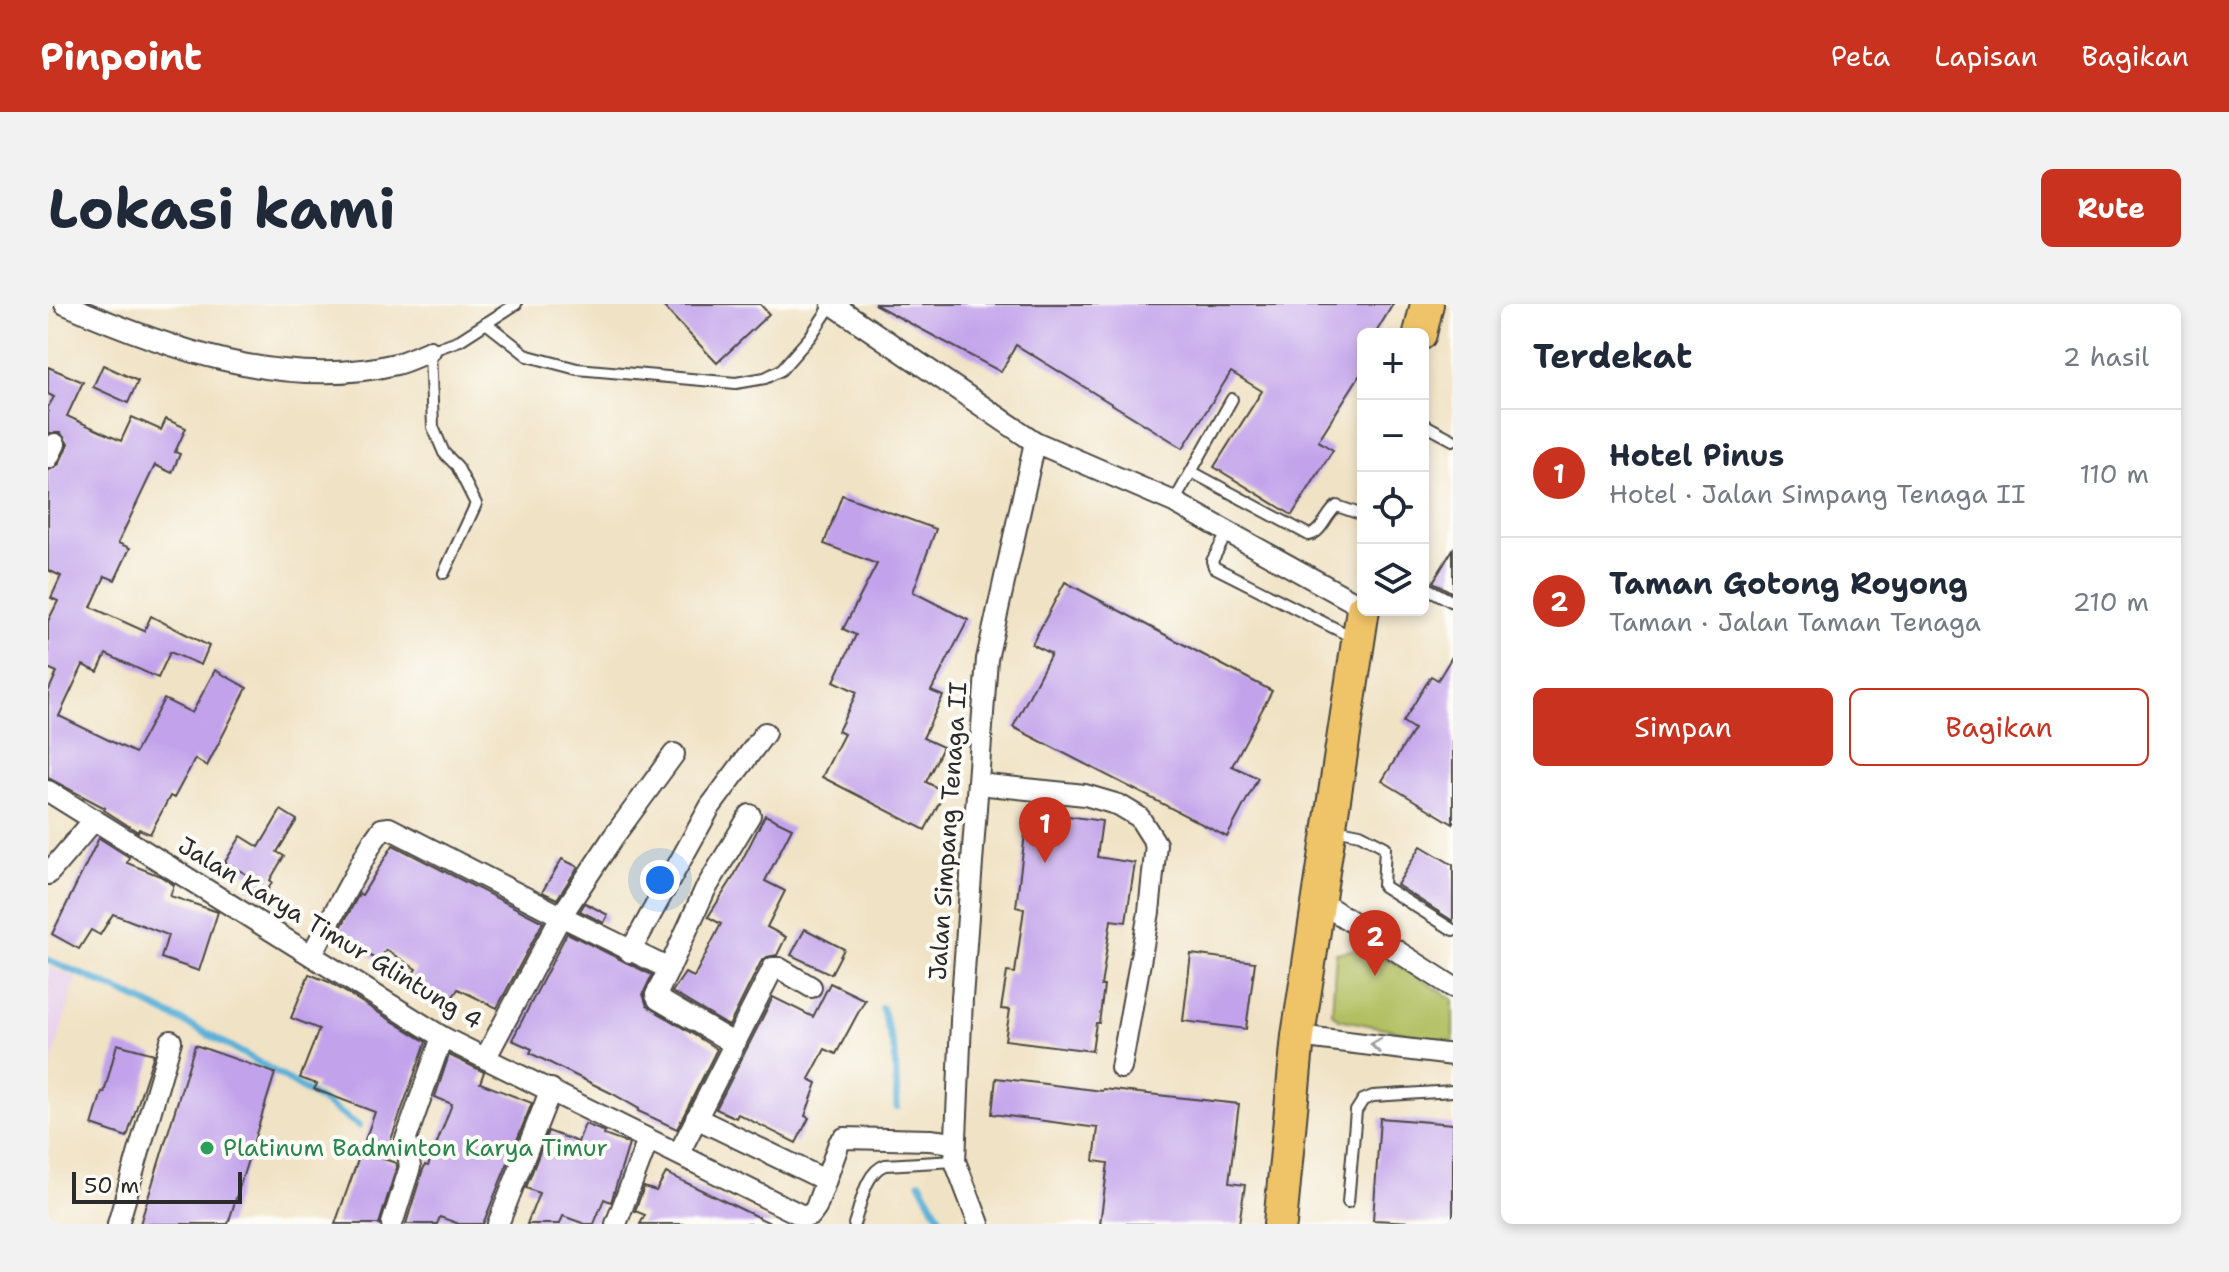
<!DOCTYPE html>
<html lang="id">
<head>
<meta charset="utf-8">
<style>
  :root { --surface:#fff; --page:#f2f2f3; --text:#1f2937; --muted:#747a83; --line:#e0e1e3; --accent:#c8321e }
  body { margin:0; font-family:"Shantell Sans",sans-serif; background:var(--page); color:var(--text) }
  .controls { position:absolute; right:24px; top:24px; display:grid; overflow:hidden; border-radius:12px; box-shadow:0 4px 12px #0003 }
  .controls button { width:72px; height:72px; display:grid; place-items:center; padding:0; border:0; border-bottom:2px solid var(--line); background:var(--surface); color:var(--text); font:40px sans-serif }
  .scale { position:absolute; left:24px; bottom:20px; width:170px; box-sizing:border-box; padding-left:8px; border:4px solid #2b2b2b; border-top:0; font-size:22px; line-height:28px; white-space:nowrap; color:#2b2b2b; -webkit-text-stroke:6px #fdfcf7; paint-order:stroke }
  .you { position:absolute; left:612px; top:576px; width:28px; height:28px; margin:-20px; border:6px solid #fff; border-radius:50%; background:#1a73e8; box-shadow:0 0 0 12px #1a73e833 }
  .badge { display:grid; place-items:center; width:52px; height:52px; border-radius:50%; background:var(--accent); color:#fff; font-size:26px; font-weight:700 }
  .pin { position:absolute; translate:-50% -66px; filter:drop-shadow(0 2px 4px #0008) }
  .pin::after { content:''; position:absolute; top:42px; width:28px; height:24px; background:inherit; clip-path:polygon(0 0,100% 0,50% 100%) }
  .list { margin:0; padding:0; list-style:none }
  h2 { display:flex; justify-content:space-between; align-items:center; height:104px; margin:0; padding:0 32px; font-size:34px }
  h2 small { font-size:26px; font-weight:400; color:var(--muted) }
  .list li { display:grid; grid-template-columns:52px 1fr auto; gap:24px; align-items:center; box-sizing:border-box; height:128px; padding:0 32px; border-top:2px solid var(--line) }
  .list b { display:block; font-size:30px; white-space:nowrap }
  .list p { margin:0; font-size:26px; white-space:nowrap; color:var(--muted) }
  .list em { font-size:26px; font-style:normal; color:var(--muted) }
  .actions { display:flex; gap:16px; padding:24px 32px }
  .actions a { flex:1; padding:18px 0; border:2px solid var(--accent); border-radius:12px; text-align:center; font-size:28px; color:var(--accent) }
  .actions .main { background:var(--accent); color:#fff }
  .icon { flex:none; width:44px; height:44px; fill:none; stroke:currentColor; stroke-width:2; stroke-linecap:round; stroke-linejoin:round }
  .map { position:relative; flex:none; width:1405px; height:920px; overflow:hidden; border-radius:12px }
  header { display:flex; align-items:center; gap:48px; box-sizing:border-box; height:112px; padding:0 40px; background:var(--accent); color:#fff }
  header strong { font-size:38px }
  nav { display:flex; gap:44px; margin-inline-start:auto; font-size:28px }
  .intro { display:flex; align-items:center; justify-content:space-between; box-sizing:border-box; height:192px; padding:0 48px }
  h1 { margin:0; font-size:56px }
  .button { padding:20px 36px; border-radius:12px; background:var(--accent); color:#fff; font-size:28px; font-weight:700 }
  main { display:flex; gap:48px; padding:0 48px }
  aside { flex:1; background:var(--surface); border-radius:12px; box-shadow:0 4px 12px #0003 }
  .map>svg:first-child { display:block }
</style>
</head>
<body>
<header>
<strong>Pinpoint</strong>
<nav><a>Peta</a><a>Lapisan</a><a>Bagikan</a></nav>
</header>
<div class="intro"><h1>Lokasi kami</h1><a class="button">Rute</a></div>
<main>
<div class="map">
<svg width="1405" height="920" viewBox="0 0 1405 920">
  <rect width="100%" height="100%" fill="#fdfcf7"/>
  <filter id="ink" filterUnits="userSpaceOnUse"><feTurbulence type="fractalNoise" baseFrequency=".0125" numOctaves="2"/><feDisplacementMap in="SourceGraphic" scale="16" xChannelSelector="R" yChannelSelector="G"/><feConvolveMatrix kernelMatrix="1 2 1 2 8 2 1 2 1" color-interpolation-filters="sRGB"/></filter>
  <filter id="wash" filterUnits="userSpaceOnUse"><feTurbulence type="fractalNoise" baseFrequency=".006" numOctaves="4" result="noise"/><feDisplacementMap in="SourceGraphic" scale="32" xChannelSelector="R" yChannelSelector="G"/><feGaussianBlur stdDeviation="1.8" result="paint"/><feColorMatrix in="noise" values="0 0 0 0 0 0 0 0 0 0 0 0 0 0 0 0 0 1.4 0 .05"/><feComposite in="paint" operator="in"/></filter>
  <g filter="url(#wash)">
    <rect width="100%" height="100%" fill="#f0e2c4"/>
    <!-- built -->
    <polygon fill="#e9d2ed" points="0,663 28,674 0,774"/>
    <!-- green -->
    <polygon fill="#b2c062" stroke="#6e7646" stroke-width="2" points="1320,643 1405,695 1405,738 1291,715 1284,709 1288,649"/>
    <g fill="none" stroke-linecap="round" stroke-linejoin="round">
      <!-- stream -->
      <g stroke="#5bb1d8" stroke-width="7">
        <path d="M0,656C108,700 215,755 311,822"/>
        <polyline points="834,704 847,749 849,803"/>
        <polyline points="872,878 895,920"/>
      </g>
    </g>
    <g id="blocks">
      <!-- building -->
      <g fill="#c2a3eb">
        <polygon points="613,0 712,0 721,10 669,59"/>
        <polygon points="826,0 1345,0 1327,30 1315,30 1315,66 1270,137 1285,146 1244,211 1166,163 1214,87 1183,68 1135,144 968,41 953,68"/>
        <polygon points="55,61 90,77 80,99 45,83"/>
        <polygon points="0,63 35,78 19,112 73,137 84,113 113,126 118,115 138,124 127,148 132,150 124,169 107,161 70,239 82,244 67,276 57,272 43,303 96,327 103,312 161,342 153,361 122,348 110,374 58,350 50,368 35,361 11,412 87,449 116,395 144,409 167,366 199,384 159,462 147,455 126,494 122,492 102,530 91,525 90,528 56,506 57,504 0,474 0,388 9,368 0,364 0,317 10,297 3,294 13,272 0,266 0,167 11,160 20,140 13,129 0,129 0,103 6,93 0,90"/>
        <polygon points="794,191 888,225 865,288 920,316 883,387 895,392 875,434 895,443 878,478 897,488 877,526 774,473 796,430 790,427 809,388 786,377 808,331 795,325 829,260 776,240"/>
        <polygon points="1405,245 1405,289 1385,278"/>
        <polygon points="1017,278 1224,387 1184,462 1210,474 1179,533 965,423 1003,350 984,340"/>
        <polygon points="1405,351 1405,520 1334,477 1366,425 1355,418 1383,372 1390,376"/>
        <polygon points="233,506 249,516 229,548 236,552 222,576 224,578 216,593 197,582 203,573 177,558 193,532 211,543"/>
        <polygon points="980,506 1054,517 1049,553 1087,559 1078,618 1063,616 1053,682 1056,682 1051,719 1048,719 1044,747 957,736 962,706 953,705 959,668 967,669 976,605 968,603"/>
        <polygon points="717,511 744,524 717,577 737,587 719,623 738,633 729,651 719,653 713,658 681,722 624,688 637,669 646,673 673,620 660,613 686,572"/>
        <polygon points="51,534 81,553 79,559 112,572 126,581 122,592 170,608 151,667 113,654 120,631 65,610 52,631 43,626 31,645 4,630"/>
        <polygon points="345,541 495,618 449,704 410,685 400,700 361,676 368,665 338,646 331,657 305,642 303,645 287,635 311,590 314,591"/>
        <polygon points="1373,542 1405,561 1405,617 1349,581"/>
        <polygon points="514,555 530,563 509,595 494,588"/>
        <polygon points="537,599 560,611 556,619 532,607"/>
        <polygon points="757,625 796,645 783,670 743,651"/>
        <polygon points="519,629 604,671 595,690 599,702 669,745 629,825 590,807 591,805 565,790 482,749 484,745 464,736"/>
        <polygon points="1143,650 1207,658 1198,725 1135,717"/>
        <polygon points="261,670 281,678 378,738 336,855 348,859 349,862 331,920 287,920 327,808 266,785 269,780 252,774 271,725 243,714"/>
        <polygon points="782,679 817,696 788,750 777,745 761,775 769,779 757,812 761,814 748,839 690,810 688,814 668,805 725,693 765,713"/>
        <polygon points="69,740 106,750 79,833 44,821 54,788 56,789"/>
        <polygon points="147,741 227,769 180,920 92,920"/>
        <polygon points="401,751 436,768 432,779 484,799 435,920 411,920 392,913 389,920 358,920 374,868 377,861 380,862 404,800 387,793"/>
        <polygon points="948,774 1054,787 1055,785 1191,800 1181,879 1197,881 1191,920 1052,920 1060,859 1046,857 1050,824 944,810"/>
        <polygon points="1332,814 1405,820 1405,920 1325,916"/>
        <polygon points="537,820 557,828 556,831 581,840 563,898 556,895 546,920 537,920 515,912 512,920 479,920 491,889 478,884 500,827 530,838"/>
        <polygon points="618,869 724,920 592,920 597,911 587,907 596,883 608,887"/>
      </g>
    </g>
  </g>
  <g filter="url(#ink)">
    <use href="#blocks" fill-opacity="0" stroke="#494642" stroke-width="2"/>
    <g fill="none" stroke-linecap="round" stroke-linejoin="round">
      <defs>
        <g id="service">
          <polyline points="438,19 480,52 529,65 688,79 717,74 733,66 762,33 784,0"/>
          <polyline points="1375,120 1405,136"/>
          <path d="M1144,168L1261,231C1274,229 1278,210 1289,202L1315,211"/>
          <polyline points="1126,198 1184,95"/>
          <polyline points="1181,226 1164,257 1166,263 1306,334"/>
          <polyline points="396,269 428,200 409,162 396,149 385,123 382,47 412,36 468,0"/>
          <polyline points="1375,282 1405,298"/>
          <polyline points="1287,525 1312,530 1337,543 1335,582 1405,626"/>
          <polyline points="1300,898 1308,807 1315,796 1325,792 1405,787"/>
          <path d="M806,920C813,901 817,868 837,861L907,857"/>
        </g>
        <g id="minor">
          <path d="M17,0C118,44 237,87 348,60C360,57 371,51 382,47"/>
          <polyline points="784,0 987,138 1126,198 1315,303"/>
          <polyline points="0,154 7,140"/>
          <polyline points="930,480 1037,491 1071,501 1091,513 1108,540 1101,608 1073,764"/>
          <polyline points="0,487 394,733 757,913 763,911 768,904 791,839 796,834 882,836 906,839"/>
          <polyline points="0,570 46,516"/>
          <polyline points="1271,597 1405,683"/>
          <polyline points="582,648 662,503 717,429"/>
          <polyline points="264,650 324,539 334,525 341,524 513,612 566,532 626,450"/>
          <polyline points="621,665 608,691 610,695 685,739"/>
          <polyline points="1250,732 1405,751"/>
          <polyline points="438,753 513,612 621,665 657,586 702,511"/>
          <polyline points="648,814 777,876"/>
          <polyline points="631,849 725,664 731,664 763,683"/>
          <polyline points="70,920 123,737"/>
          <polyline points="344,920 362,863 358,835 394,733"/>
          <polyline points="450,920 503,785"/>
          <polyline points="568,920 600,836"/>
          <polyline points="931,920 907,857 914,694 939,355 987,138"/>
        </g>
        <g id="trunk">
          <polyline points="1372,30 1379,0"/>
          <polyline points="1232,920 1250,732 1315,305"/>
        </g>
      </defs>
      <!-- service casing -->
      <use href="#service" stroke="#494642" stroke-width="14"/>
      <!-- minor casing -->
      <use href="#minor" stroke="#494642" stroke-width="24"/>
      <!-- trunk casing -->
      <use href="#trunk" stroke="#494642" stroke-width="36"/>
      <!-- service -->
      <use href="#service" stroke="#fff" stroke-width="10"/>
      <!-- minor -->
      <use href="#minor" stroke="#fff" stroke-width="20"/>
      <!-- trunk -->
      <use href="#trunk" stroke="#efc469" stroke-width="32"/>
    </g>
    <!-- one-way arrows -->
    <defs><path id="oneway-chevron" d="M-2-3.5L2.5 0L-2 3.5" fill="none" stroke-width="1.6" stroke-linecap="round" stroke-linejoin="round" transform="scale(2)"/></defs>
    <use stroke="#a0a0a0" href="#oneway-chevron" transform="translate(1328 741) rotate(-173)"/>
  </g>
  <!-- markers -->
  <circle fill="#2e9e5b" stroke="#fdfcf7" stroke-width="3" cx="159" cy="844" r="8"/>
  <g text-anchor="middle" stroke-width="8" stroke-linejoin="round" paint-order="stroke">
    <!-- street labels -->
    <g font-size="24" fill="#2b2b2b" stroke="#fdfcf7">
      <text transform="translate(900 527) rotate(-86)" y="8">Jalan Simpang Tenaga II</text>
      <text transform="translate(282 629) rotate(31)" y="8">Jalan Karya Timur Glintung 4</text>
    </g>
    <!-- leisure labels -->
    <g font-size="24" fill="#27864d" stroke="#fdfcf7" text-anchor="start">
      <text x="175" y="852">Platinum Badminton Karya Timur</text>
    </g>
  </g>
</svg>
<div class="controls">
<button>+</button>
<button>−</button>
<button><svg class="icon" aria-label="locate" viewBox="0 0 24 24"><circle cx="12" cy="12" r="6"/><path d="M12 2v4M12 18v4M2 12h4M18 12h4"/></svg></button>
<button><svg class="icon" aria-label="layers" viewBox="0 0 24 24"><path d="M12 4l9 5-9 5-9-5zM3 14l9 5 9-5"/></svg></button>
</div>
<div class="scale">50 m</div>
<div class="you"></div>
<div class="pin badge" style="left:997px;top:559px">1</div>
<div class="pin badge" style="left:1327px;top:672px">2</div>
</div>
<aside>
<h2>Terdekat<small>2 hasil</small></h2>
<ul class="list">
<li><span class="badge">1</span><div><b>Hotel Pinus</b><p>Hotel · Jalan Simpang Tenaga II</p></div><em>110 m</em></li>
<li><span class="badge">2</span><div><b>Taman Gotong Royong</b><p>Taman · Jalan Taman Tenaga</p></div><em>210 m</em></li>
</ul>
<div class="actions"><a class="main">Simpan</a><a>Bagikan</a></div>
</aside>
</main>
</body>
</html>
